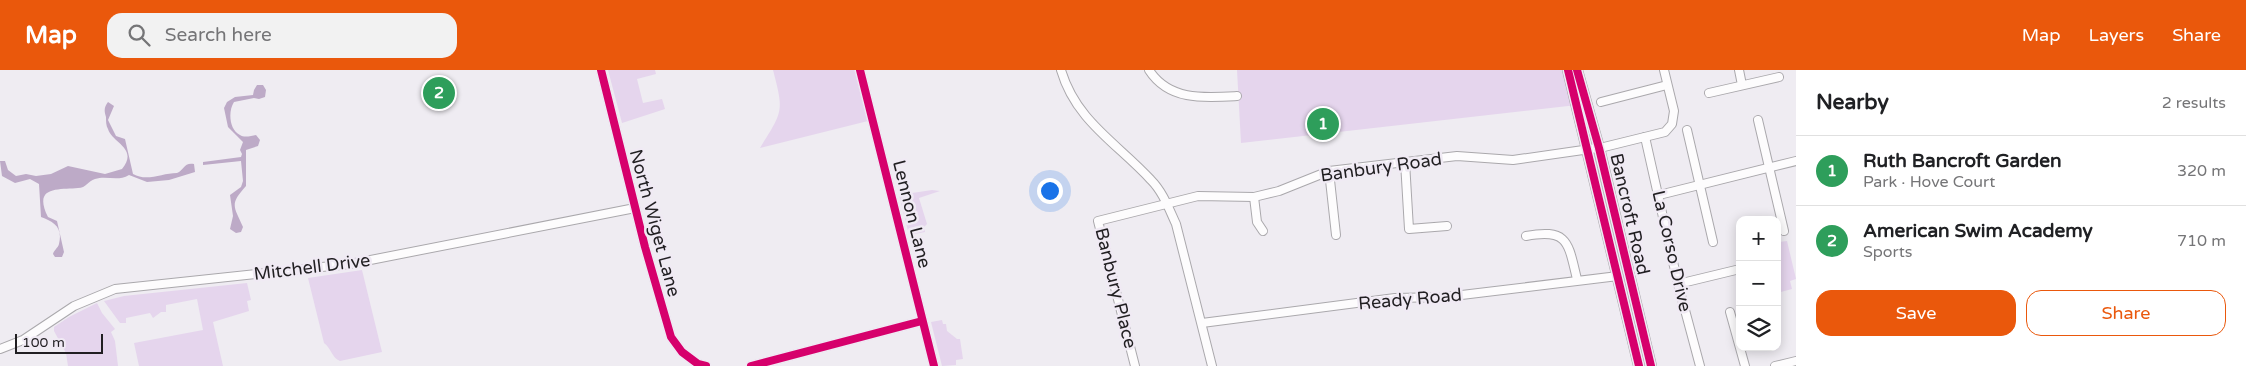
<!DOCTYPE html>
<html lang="en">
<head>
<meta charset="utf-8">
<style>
  :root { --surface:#fff; --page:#f2f2f2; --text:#202124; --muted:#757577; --line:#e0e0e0; --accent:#ea580c }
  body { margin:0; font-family:"Varela Round",sans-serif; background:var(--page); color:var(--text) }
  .controls { position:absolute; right:15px; bottom:15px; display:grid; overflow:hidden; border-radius:10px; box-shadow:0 2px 12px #0003 }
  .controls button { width:45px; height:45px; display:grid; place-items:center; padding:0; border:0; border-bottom:1px solid var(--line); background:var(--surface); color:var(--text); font:25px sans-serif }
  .scale { position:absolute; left:15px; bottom:12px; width:88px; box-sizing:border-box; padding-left:5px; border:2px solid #211f22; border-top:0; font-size:14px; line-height:18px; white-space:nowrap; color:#211f22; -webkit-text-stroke:4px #f0eaf4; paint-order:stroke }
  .you { position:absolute; left:1049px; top:120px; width:18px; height:18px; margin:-12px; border:4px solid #fff; border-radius:50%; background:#1a73e8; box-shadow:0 0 0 8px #1a73e833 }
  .badge { display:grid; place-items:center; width:32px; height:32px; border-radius:50%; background:var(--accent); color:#fff; font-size:16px; font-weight:700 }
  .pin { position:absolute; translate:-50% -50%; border:2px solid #fff; box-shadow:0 1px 5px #0006 }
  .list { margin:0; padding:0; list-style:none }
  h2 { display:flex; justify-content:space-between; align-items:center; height:65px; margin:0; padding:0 20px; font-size:21px }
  h2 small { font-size:16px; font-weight:400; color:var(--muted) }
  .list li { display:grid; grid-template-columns:32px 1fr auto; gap:15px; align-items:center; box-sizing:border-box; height:70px; padding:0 20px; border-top:1px solid var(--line) }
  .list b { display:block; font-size:19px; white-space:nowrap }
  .list p { margin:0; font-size:16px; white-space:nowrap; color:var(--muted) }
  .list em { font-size:16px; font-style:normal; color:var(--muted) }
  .actions { display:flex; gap:10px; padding:15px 20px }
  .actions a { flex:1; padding:11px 0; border:1px solid var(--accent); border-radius:15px; text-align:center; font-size:18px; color:var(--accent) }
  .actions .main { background:var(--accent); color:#fff }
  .icon { flex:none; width:28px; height:28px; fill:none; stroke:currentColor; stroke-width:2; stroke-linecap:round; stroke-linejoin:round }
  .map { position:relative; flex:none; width:1796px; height:296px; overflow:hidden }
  header { display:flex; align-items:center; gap:30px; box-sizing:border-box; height:70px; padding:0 25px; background:var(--accent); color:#fff }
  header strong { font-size:24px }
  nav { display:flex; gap:28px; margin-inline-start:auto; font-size:18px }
  .search { width:350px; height:45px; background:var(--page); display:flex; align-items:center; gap:12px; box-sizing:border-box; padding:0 18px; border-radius:15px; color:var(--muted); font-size:19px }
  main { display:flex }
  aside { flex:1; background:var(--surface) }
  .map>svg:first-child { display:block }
</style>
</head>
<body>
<header>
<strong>Map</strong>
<div class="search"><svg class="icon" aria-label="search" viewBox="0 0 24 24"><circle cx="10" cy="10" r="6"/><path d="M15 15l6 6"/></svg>Search here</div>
<nav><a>Map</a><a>Layers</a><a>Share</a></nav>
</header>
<main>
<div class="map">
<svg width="1796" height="296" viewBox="0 0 1796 296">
  <rect width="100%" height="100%" fill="#efecf2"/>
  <!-- green -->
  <g fill="#e5d5ed">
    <polygon points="608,0 655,0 656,4 637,9 643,33 662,29 665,39 622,53"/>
    <path d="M773,0H860L872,50L760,78C783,41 784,42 773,0Z"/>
    <polygon points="1237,0 1568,0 1577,35 1241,73"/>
    <polygon points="932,120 940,121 919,128 927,154 924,157 925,162 909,165 899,125"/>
    <polygon points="1777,165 1779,172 1787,171 1796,209 1790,211 1792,219 1777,223"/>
    <path d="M362,200L382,282L340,291C332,288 331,278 324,273L308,208Z"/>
    <polygon points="247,213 251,230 247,231 249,241 213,252 223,296 139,296 134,273 203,260 197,229 166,235 166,242 161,242 153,248 150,243 126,248 126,253 120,253 104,231 124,226"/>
    <polygon points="97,233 102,243 115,259 111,262 115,271 118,296 68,296 66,283 54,261 54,257 69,247"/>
    <polygon points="942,250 943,254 946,254 947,261 957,269 960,269 963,289 956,290 956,295 942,296 931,252"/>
  </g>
  <!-- water -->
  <g fill="#bdaac7">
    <path d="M257,15H263L266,20L265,27L259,29L254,28L234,32C228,41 229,60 240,65C244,68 251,66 256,65L260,70L258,76L246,80V116C229,135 234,136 243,157L241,162L236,163L230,159L233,146L230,125L241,117L243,111L241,91L203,95V92L241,87L242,84L240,80L243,72L228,57L224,38L227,32L235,27L253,25L254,20Z"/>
    <path d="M108,32L114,36L108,50L116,66L125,69L133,104C147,112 162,103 177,103C184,100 184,92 194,94L195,102L169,110L147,112L129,105C117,112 107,105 95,109C88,111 86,118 78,118C60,120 32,115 48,147L57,151L64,182L62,187H55L53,184C54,180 58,178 59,174C63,157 54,152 41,147L39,114L30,109L15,113L2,106L0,91H5L8,100L16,106L26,104L36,106L51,104L68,96L105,104L122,99C139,78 112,73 108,59C106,56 106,51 106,47C104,41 104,37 108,32Z"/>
  </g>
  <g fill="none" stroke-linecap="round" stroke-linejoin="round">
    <defs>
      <g id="minor">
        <polyline points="601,0 645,177 671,267 682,282 698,294 706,296"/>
        <polyline points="860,0 934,296"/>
        <path d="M1061,0C1076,51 1117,73 1151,110C1163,122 1169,139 1176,154L1212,296"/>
        <path d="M1149,0C1169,31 1204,28 1237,26"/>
        <polyline points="1739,0 1742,15"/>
        <polyline points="1709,23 1779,7"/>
        <polyline points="1601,32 1667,15"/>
        <polyline points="1758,50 1784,161"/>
        <polyline points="1687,60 1713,172"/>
        <polyline points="1645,67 1678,214 1700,296"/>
        <polyline points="1405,92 1409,159 1447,156"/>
        <polyline points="1329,101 1336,165"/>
        <polyline points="1659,125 1796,91"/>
        <polyline points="1254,127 1257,152 1263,161"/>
        <path d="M1526,166C1569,158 1568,173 1577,209"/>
        <polyline points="1678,214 1740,199"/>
        <polyline points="1730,242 1745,296"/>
        <polyline points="1202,253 1395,228 1445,227 1618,206"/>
        <polyline points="0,279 23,270 74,236 115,219 350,194 635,138"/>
        <polyline points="751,296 922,251"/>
        <polyline points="1135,296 1098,151 1198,126 1254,127 1279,121 1329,101 1457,86 1513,90 1604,77 1665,62 1672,54 1674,41 1664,0"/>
        <polyline points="1775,296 1796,291"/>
      </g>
      <g id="major">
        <polyline points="1568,0 1639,296"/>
        <polyline points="1577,0 1599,78 1651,296"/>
      </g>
    </defs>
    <!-- minor casing -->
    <use href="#minor" stroke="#aaa8ac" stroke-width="10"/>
    <!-- major casing -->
    <use href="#major" stroke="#aaa8ac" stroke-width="12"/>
    <!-- minor -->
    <use href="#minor" stroke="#fdfcfd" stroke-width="8"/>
    <!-- major -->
    <use href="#major" stroke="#fdfcfd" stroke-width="10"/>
    <defs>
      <g id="cycleway">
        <polyline points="601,0 645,177 671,267 682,282 698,294 706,296"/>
        <polyline points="860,0 934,296"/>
        <polyline points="1568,0 1639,296"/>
        <polyline points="1577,0 1599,78 1651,296"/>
        <polyline points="751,296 922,251"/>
      </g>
    </defs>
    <!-- cycleway casing -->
    <use href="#cycleway" stroke="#f0eaf4" stroke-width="11"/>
    <!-- cycleway -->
    <use href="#cycleway" stroke="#d6006c" stroke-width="8"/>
  </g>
  <g text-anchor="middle" stroke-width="5" stroke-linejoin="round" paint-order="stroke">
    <!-- street labels -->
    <g font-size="18" fill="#211f22" stroke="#f0eaf4">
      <text transform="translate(1381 97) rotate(-8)" y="6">Banbury Road</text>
      <text transform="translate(912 144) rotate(76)" y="6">Lennon Lane</text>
      <text transform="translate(1630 144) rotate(77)" y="6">Bancroft Road</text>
      <text transform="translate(655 153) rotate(75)" y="6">North Wiget Lane</text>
      <text transform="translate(1672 181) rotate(77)" y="6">La Corso Drive</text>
      <text transform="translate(312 197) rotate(-7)" y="6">Mitchell Drive</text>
      <text transform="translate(1116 218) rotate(76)" y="6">Banbury Place</text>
      <text transform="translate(1410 229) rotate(-5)" y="6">Ready Road</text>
    </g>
  </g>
</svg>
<div class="controls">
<button>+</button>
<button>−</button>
<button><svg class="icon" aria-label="layers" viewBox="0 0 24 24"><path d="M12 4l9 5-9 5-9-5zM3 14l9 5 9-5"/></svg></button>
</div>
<div class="scale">100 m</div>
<div class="you"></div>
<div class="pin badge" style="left:1323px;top:54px;background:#2e9e5b">1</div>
<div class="pin badge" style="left:439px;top:23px;background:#2e9e5b">2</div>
</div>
<aside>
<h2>Nearby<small>2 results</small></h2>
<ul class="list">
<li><span class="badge" style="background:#2e9e5b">1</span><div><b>Ruth Bancroft Garden</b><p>Park · Hove Court</p></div><em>320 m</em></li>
<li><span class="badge" style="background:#2e9e5b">2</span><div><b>American Swim Academy</b><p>Sports</p></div><em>710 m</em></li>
</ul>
<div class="actions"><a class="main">Save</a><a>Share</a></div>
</aside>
</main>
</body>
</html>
